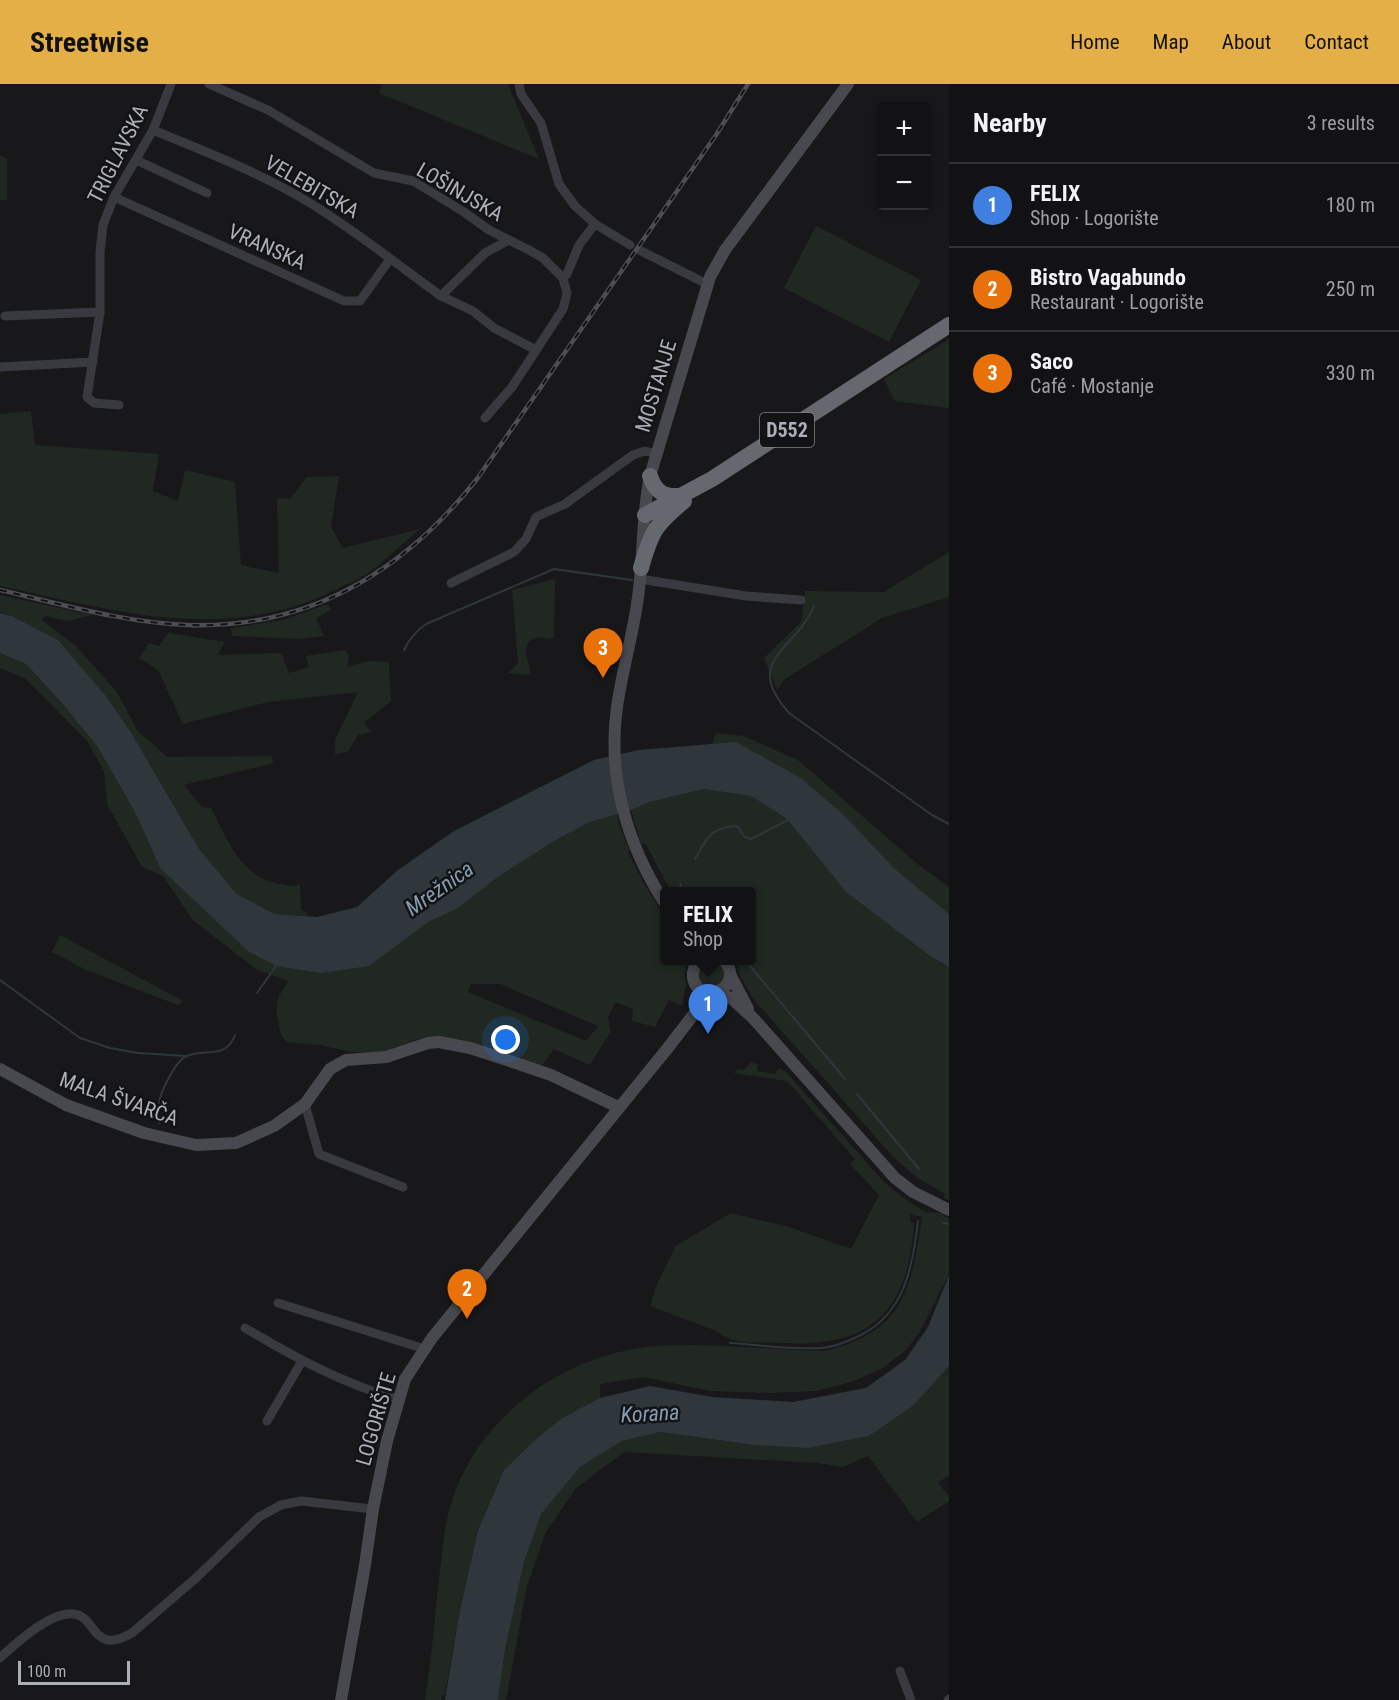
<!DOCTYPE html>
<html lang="en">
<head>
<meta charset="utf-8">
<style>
  :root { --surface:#121214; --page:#1b1b1d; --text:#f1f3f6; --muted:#9c9ea0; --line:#313234; --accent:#e4af46 }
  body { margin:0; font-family:"Roboto Condensed",sans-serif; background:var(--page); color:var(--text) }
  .controls { position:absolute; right:18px; top:18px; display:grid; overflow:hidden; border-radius:6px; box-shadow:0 3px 9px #0003 }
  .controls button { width:54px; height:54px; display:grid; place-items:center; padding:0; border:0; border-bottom:2px solid var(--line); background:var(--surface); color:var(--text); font:30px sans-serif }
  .scale { position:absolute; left:18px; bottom:15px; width:112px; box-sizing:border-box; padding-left:6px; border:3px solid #abafb9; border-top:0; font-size:16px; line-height:21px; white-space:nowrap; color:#abafb9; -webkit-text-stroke:4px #131315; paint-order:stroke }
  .you { position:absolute; left:506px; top:956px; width:21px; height:21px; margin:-15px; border:4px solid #fff; border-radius:50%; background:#1a73e8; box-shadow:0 0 0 9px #1a73e833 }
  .badge { display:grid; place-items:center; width:39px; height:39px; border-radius:50%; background:var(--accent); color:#fff; font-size:20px; font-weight:700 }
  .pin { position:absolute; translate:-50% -50px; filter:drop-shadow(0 2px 3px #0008) }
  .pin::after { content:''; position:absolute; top:32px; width:21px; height:18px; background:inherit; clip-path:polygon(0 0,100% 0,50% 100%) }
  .popup { position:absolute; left:660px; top:803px; width:96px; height:78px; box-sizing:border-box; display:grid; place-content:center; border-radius:6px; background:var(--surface); filter:drop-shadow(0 2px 4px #0005); font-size:20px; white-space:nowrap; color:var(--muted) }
  .popup b { font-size:22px; color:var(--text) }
  .popup::after { content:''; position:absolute; left:50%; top:100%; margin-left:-12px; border:12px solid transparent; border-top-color:var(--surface) }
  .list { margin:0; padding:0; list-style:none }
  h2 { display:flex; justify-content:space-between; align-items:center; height:78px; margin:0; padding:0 24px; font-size:26px }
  h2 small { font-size:20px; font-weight:400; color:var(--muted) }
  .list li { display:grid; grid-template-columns:39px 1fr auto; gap:18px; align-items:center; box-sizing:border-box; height:84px; padding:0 24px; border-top:2px solid var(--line) }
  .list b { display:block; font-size:22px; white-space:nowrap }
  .list p { margin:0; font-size:20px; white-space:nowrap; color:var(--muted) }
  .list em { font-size:20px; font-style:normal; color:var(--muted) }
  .map { position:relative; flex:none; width:949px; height:1616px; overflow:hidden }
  header { display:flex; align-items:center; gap:36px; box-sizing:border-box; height:84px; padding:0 30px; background:var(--accent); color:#111 }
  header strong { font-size:28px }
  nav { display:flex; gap:33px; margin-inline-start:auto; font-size:21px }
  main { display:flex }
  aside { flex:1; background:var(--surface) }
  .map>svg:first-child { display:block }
</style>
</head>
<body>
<header>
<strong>Streetwise</strong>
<nav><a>Home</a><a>Map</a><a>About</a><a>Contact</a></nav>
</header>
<main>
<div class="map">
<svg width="949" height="1616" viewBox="0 0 949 1616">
  <rect width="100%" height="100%" fill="#18181a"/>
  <!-- green -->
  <g fill="#202821" fill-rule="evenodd">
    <polygon points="382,0 508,0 539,75 379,9"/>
    <polygon points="0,71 7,75 7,116 0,116"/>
    <polygon points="816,142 921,196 889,258 784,204"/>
    <polygon points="949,255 949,324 895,317 884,295"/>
    <path d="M31,327L35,361L159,370L153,407L178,417L185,386L235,398L241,481L279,489L277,414L290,415L307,393L339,392L331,443L343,464L420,445C403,459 386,476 368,489C358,496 346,500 335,506C224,561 113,526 0,502V330Z"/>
    <polygon points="949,468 949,513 882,534 785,595 777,606 764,574 801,538 805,507 884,508"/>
    <path d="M555,495L554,553L548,555C539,552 527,553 526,566C526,575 531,582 530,591L508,589L518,579L512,506Z"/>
    <path d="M0,511L92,531L68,537L44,532L42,536L76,562L117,608L137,646L167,673L271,672L274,679L184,701L202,723L211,724C228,757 241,794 281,800C288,802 293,803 300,800L301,825L309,832L275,830L237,810L199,765L132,650L106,612L58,556L12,532L0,528Z"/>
    <polygon points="328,520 331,526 316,534 324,552 301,555 232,552 231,544 283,536"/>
    <polygon points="168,549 225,558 218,571 281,569 289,589 309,583 306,572 346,566 349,574 347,583 370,577 389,578 391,617 364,639 371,648 358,651 348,668 335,670 335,656 358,608 268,618 183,640 158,586 139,574 149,559 159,562"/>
    <path d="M0,569L26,580L61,618L97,662L135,728L160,784L369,882L428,837L458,824L498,793L554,757L590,738L617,729L620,743L630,767L628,768L642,796L664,832V876L687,877L684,890L686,900L682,922L669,916L655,943L632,937L633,925L616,918L608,933L611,947L590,981L554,965L541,983L438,953H424L381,968H352L320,961L287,958C279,953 274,924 278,915C280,909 285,903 288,897L257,886L230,865L193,836L163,792L142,783L107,720L104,687L87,657L26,595L0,584ZM471,900H500L598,942L586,957L468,908Z"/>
    <polygon points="716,649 744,652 798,676 915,778 949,803 949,830 894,784 845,732 801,694 712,660"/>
    <polygon points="704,705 751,712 787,735 846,808 930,872 949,883 949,1116 944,1114 945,1110 918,1094 895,1075 755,917 740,892 737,877 752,876 752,808 671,807 645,759 641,760 631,726 650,718"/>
    <polygon points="60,851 183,917 178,921 86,886 52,868"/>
    <circle cx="711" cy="890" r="14"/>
    <path d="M751,978L758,980L757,987L775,990L779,984L786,988L884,1098L906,1116L926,1128L943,1129L945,1133L949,1135V1190L919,1249L905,1267L884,1283L854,1297L817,1307L769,1309L709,1307L644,1293L600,1300V1314L562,1334L535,1356L504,1386L478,1446L459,1531L445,1611H442L441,1616H425C432,1573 435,1529 440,1485C443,1464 444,1443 450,1423C477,1332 563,1270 656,1262C710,1258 769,1266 824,1267C904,1248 911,1207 922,1133L911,1130L910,1137L914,1139C908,1229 871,1264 780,1259C766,1258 741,1260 730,1255C724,1253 719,1249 714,1246C693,1238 671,1230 650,1222L657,1200L676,1162L731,1129L789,1143L851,1165L879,1111L850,1080L855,1075L787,997L734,989L738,985L744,986Z"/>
    <polygon points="949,1282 949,1392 938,1398 949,1413 949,1417 917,1438 868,1372 843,1383 817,1379 624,1368 576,1404 546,1448 527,1502 506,1616 498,1616 505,1566 524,1478 541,1429 580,1383 622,1357 660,1348 754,1361 808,1364 869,1352 913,1322"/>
  </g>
  <!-- water -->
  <g fill="#2f373d">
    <polygon points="0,529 12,532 58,556 106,612 132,650 199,765 237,810 275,830 317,833 357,823 398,786 454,747 594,676 639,666 736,658 801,694 845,732 894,784 949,830 949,883 930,872 846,808 787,735 751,712 704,705 650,718 631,726 590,738 554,757 498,793 458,824 428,838 369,882 321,889 276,882 248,867 160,784 135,728 97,662 61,618 26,580 0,569"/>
    <polygon points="949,1191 949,1282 913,1322 869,1352 808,1364 754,1361 660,1348 622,1357 580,1383 541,1430 524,1478 505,1566 498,1616 445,1616 459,1531 478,1446 504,1386 535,1356 562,1334 600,1314 650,1302 712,1313 793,1318 866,1304 905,1276 928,1243"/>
  </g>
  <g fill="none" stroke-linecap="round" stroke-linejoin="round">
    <!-- stream -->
    <g stroke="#2f373d" stroke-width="2">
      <path d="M814,522C796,567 741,575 789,629L932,731L949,740"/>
      <path d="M404,566C409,555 416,547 426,540L554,485L632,496"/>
      <path d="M695,775C707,754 710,743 737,742L745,753L751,755L788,736"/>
      <polyline points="681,800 680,802 687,808"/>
      <polyline points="745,876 845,995"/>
      <polyline points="0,896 80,954 110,964 138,969 185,972"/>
      <polyline points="257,909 276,882"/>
      <polyline points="857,1010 919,1085"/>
      <path d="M159,1039C159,1032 158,1026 159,1020C160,1008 176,976 187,972C205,964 226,976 235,951"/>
      <polyline points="943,1139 949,1140"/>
      <path d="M730,1259C760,1261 792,1266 822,1264C836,1263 849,1257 861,1251C905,1229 913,1181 918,1137"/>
    </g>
    <!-- street -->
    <g stroke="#393a3f" stroke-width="9">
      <polyline points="209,0 268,26 374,89 413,97 464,128 489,146 527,165 543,174 563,194 567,190 579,161 595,140 630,161"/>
      <polyline points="519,0 521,10 541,39 559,100 575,122 595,140"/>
      <path d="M153,46C206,68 261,89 310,119C356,147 398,181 441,212L485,169L509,156"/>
      <polyline points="136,76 207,109"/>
      <polyline points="114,113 344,217 360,217 390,175"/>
      <polyline points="639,166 707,200"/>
      <polyline points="441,212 473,227 494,244 536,266"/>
      <polyline points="5,232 100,228"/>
      <polyline points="0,283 93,278"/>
      <polyline points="119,321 94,319 87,313 100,228 100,168 103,141 114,113 153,46 171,0"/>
      <polyline points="485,334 512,303 563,225 567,209 563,194"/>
      <polyline points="640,495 746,512 801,516"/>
      <polyline points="451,499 514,468 526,455 536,433 565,420 633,371 645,367 657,370"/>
      <polyline points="305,1020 319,1070 403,1103"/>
      <polyline points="278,1219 425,1265"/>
      <path d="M245,1244C294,1273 343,1300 398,1315"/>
      <polyline points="267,1337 302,1277"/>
      <path d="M0,1574C16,1559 51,1527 74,1530C97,1533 92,1572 132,1549L196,1494L259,1433L281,1421L301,1417L373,1425"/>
      <polyline points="900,1587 911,1616"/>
      <polyline points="948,1616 949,1615"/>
    </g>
    <!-- secondary -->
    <g stroke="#48494e" stroke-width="12">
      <path d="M664,818C627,760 607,692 617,623C622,588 632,554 637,520C644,477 641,434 650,392L710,193L725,166L848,0"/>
      <path d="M699,876C694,882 692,887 693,894C699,924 747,903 724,876"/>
      <polyline points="730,890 748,925"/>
      <polyline points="717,908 731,914 753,934 895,1094 913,1108 949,1126"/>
      <polyline points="0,985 66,1021 144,1049 196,1061 236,1059 274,1042 305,1020 330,985 346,976 386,973 428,959 439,958 470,964 504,975 551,991 618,1023"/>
      <polyline points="341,1616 365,1481 373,1425 387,1357 405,1295 432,1254 667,965 697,926 713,909"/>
    </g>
    <!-- highway -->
    <g stroke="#66686f" stroke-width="16">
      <path d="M650,392C655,407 663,413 678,412"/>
      <polyline points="645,431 712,395 949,241"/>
      <path d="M641,484C651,448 655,441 684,417"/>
    </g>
    <defs>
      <path id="rail" d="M0,506C61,520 125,539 188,541C310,545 403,488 477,395L716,51L748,0"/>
    </defs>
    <!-- rail casing -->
    <use href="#rail" stroke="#4d4e53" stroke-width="4.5"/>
    <!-- rail -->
    <use href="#rail" stroke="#131315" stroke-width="2" stroke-dasharray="7" stroke-linecap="butt"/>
  </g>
  <g text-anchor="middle" stroke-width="5" stroke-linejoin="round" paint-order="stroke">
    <!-- shield labels -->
    <rect fill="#131315" stroke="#7d8088" stroke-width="1.5" x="760" y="329" width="54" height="34" rx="4.5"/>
    <g font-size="20" font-weight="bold" fill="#abafb9">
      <text x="787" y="353">D552</text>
    </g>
    <!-- street labels -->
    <g font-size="21" fill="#abafb9" stroke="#131315">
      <text transform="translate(118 70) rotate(-63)" y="7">TRIGLAVSKA</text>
      <text transform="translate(312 103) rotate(30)" y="7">VELEBITSKA</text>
      <text transform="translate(460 108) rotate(30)" y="7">LOŠINJSKA</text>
      <text transform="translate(267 163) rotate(24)" y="7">VRANSKA</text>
      <text transform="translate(656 302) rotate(-73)" y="7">MOSTANJE</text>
      <text transform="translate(119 1015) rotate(19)" y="7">MALA ŠVARČA</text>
      <text transform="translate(376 1335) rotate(-74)" y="7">LOGORIŠTE</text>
    </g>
    <!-- water labels -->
    <g font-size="22" font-style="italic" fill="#869cb0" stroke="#131315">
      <text transform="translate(439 804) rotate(-35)" y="8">Mrežnica</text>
      <text transform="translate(650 1329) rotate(-3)" y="8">Korana</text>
    </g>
  </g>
</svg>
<div class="controls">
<button>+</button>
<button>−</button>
</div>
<div class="scale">100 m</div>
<div class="you"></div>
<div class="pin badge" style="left:708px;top:950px;background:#3f7fe0">1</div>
<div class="popup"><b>FELIX</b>Shop</div>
<div class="pin badge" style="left:467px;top:1235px;background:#e8710a">2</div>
<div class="pin badge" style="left:603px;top:594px;background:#e8710a">3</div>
</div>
<aside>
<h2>Nearby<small>3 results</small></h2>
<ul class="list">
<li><span class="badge" style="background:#3f7fe0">1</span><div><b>FELIX</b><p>Shop · Logorište</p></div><em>180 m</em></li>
<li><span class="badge" style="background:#e8710a">2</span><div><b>Bistro Vagabundo</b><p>Restaurant · Logorište</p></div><em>250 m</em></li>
<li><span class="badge" style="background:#e8710a">3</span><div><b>Saco</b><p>Café · Mostanje</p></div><em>330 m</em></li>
</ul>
</aside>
</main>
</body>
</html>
